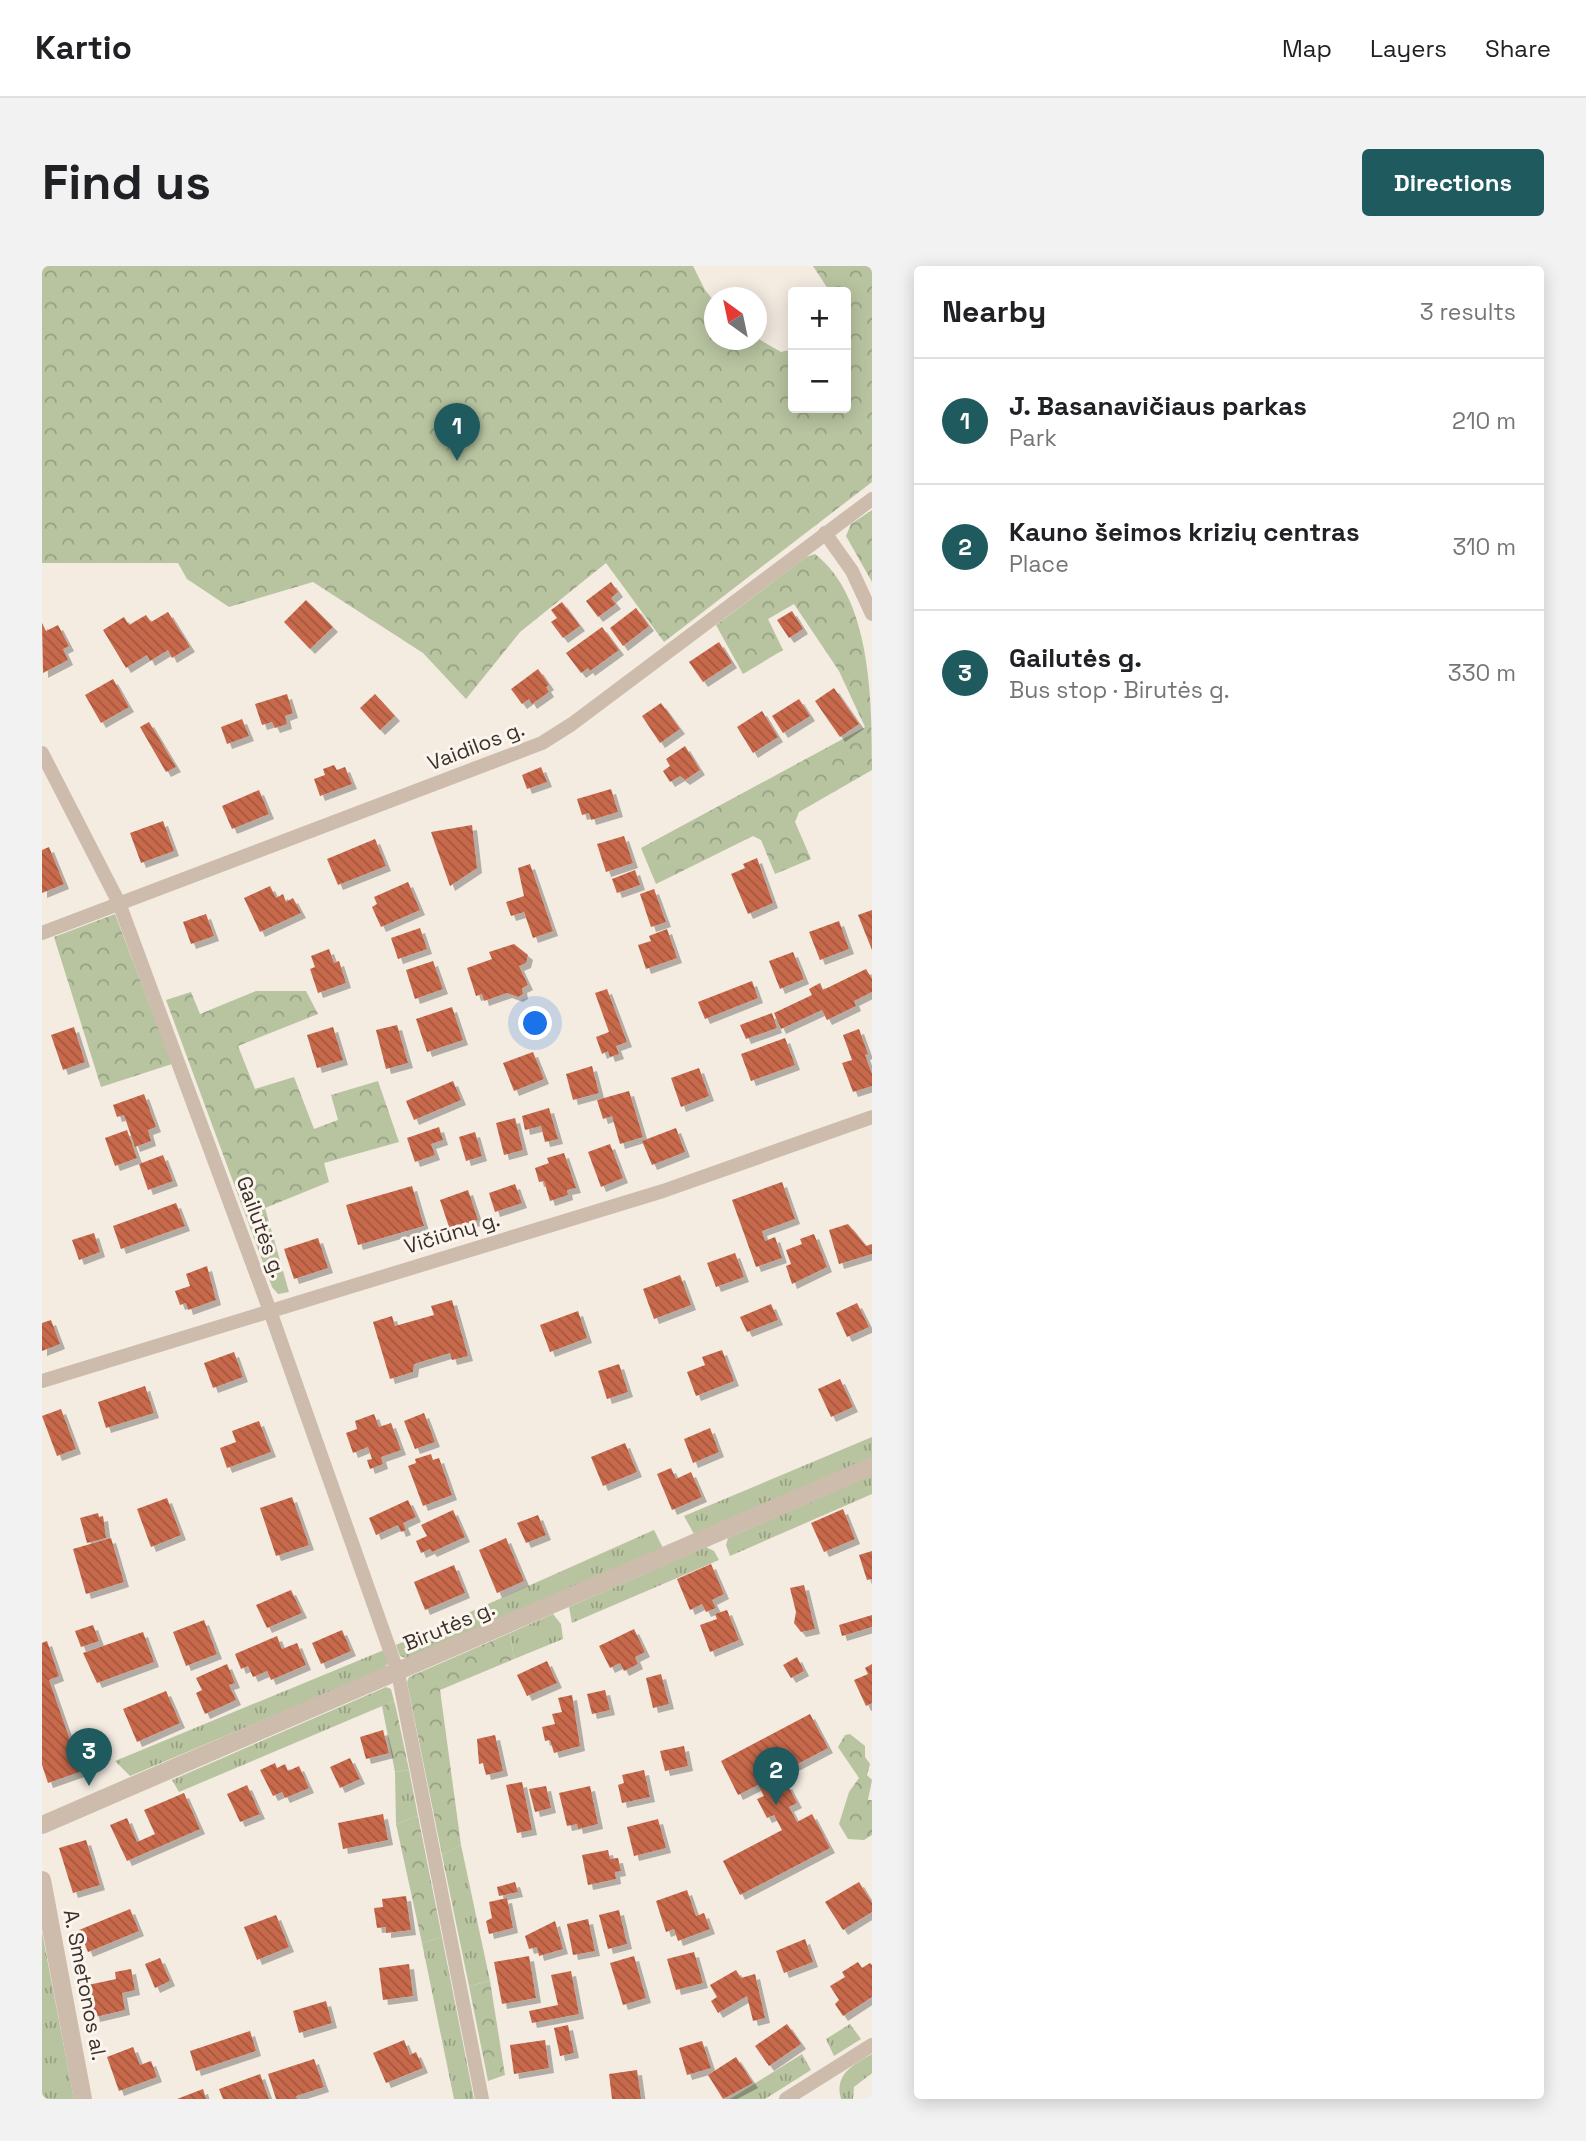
<!DOCTYPE html>
<html lang="en">
<head>
<meta charset="utf-8">
<style>
  :root { --surface:#fff; --page:#f2f2f2; --text:#202124; --muted:#757577; --line:#e0e0e0; --accent:#1f5a5e }
  body { margin:0; font-family:"Space Grotesk",sans-serif; background:var(--page); color:var(--text) }
  .controls { position:absolute; right:21px; top:21px; display:grid; overflow:hidden; border-radius:7px; box-shadow:0 4px 18px #0003 }
  .controls button { width:63px; height:63px; display:grid; place-items:center; padding:0; border:0; border-bottom:2px solid var(--line); background:var(--surface); color:var(--text); font:35px sans-serif }
  .compass { position:absolute; left:662px; top:21px; width:63px; height:63px; border-radius:50%; background:var(--surface); box-shadow:0 4px 18px #0003; rotate:327deg }
  .you { position:absolute; left:494px; top:758px; width:24px; height:24px; margin:-18px; border:5px solid #fff; border-radius:50%; background:#1a73e8; box-shadow:0 0 0 10px #1a73e833 }
  .badge { display:grid; place-items:center; width:46px; height:46px; border-radius:50%; background:var(--accent); color:#fff; font-size:23px; font-weight:700 }
  .pin { position:absolute; translate:-50% -58px; filter:drop-shadow(0 2px 4px #0008) }
  .pin::after { content:''; position:absolute; top:37px; width:24px; height:21px; background:inherit; clip-path:polygon(0 0,100% 0,50% 100%) }
  .list { margin:0; padding:0; list-style:none }
  h2 { display:flex; justify-content:space-between; align-items:center; height:91px; margin:0; padding:0 28px; font-size:30px }
  h2 small { font-size:23px; font-weight:400; color:var(--muted) }
  .list li { display:grid; grid-template-columns:46px 1fr auto; gap:21px; align-items:center; box-sizing:border-box; height:126px; padding:0 28px; border-top:2px solid var(--line) }
  .list b { display:block; font-size:26px; white-space:nowrap }
  .list p { margin:0; font-size:23px; white-space:nowrap; color:var(--muted) }
  .list em { font-size:23px; font-style:normal; color:var(--muted) }
  .map { position:relative; flex:none; width:830px; height:1833px; overflow:hidden; border-radius:7px }
  header { display:flex; align-items:center; gap:42px; box-sizing:border-box; height:98px; padding:0 35px; background:var(--surface); border-bottom:2px solid var(--line) }
  header strong { font-size:33px }
  nav { display:flex; gap:38px; margin-inline-start:auto; font-size:24px }
  .intro { display:flex; align-items:center; justify-content:space-between; box-sizing:border-box; height:168px; padding:0 42px }
  h1 { margin:0; font-size:49px }
  .button { padding:18px 32px; border-radius:7px; background:var(--accent); color:#fff; font-size:24px; font-weight:700 }
  main { display:flex; gap:42px; padding:0 42px }
  aside { flex:1; background:var(--surface); border-radius:7px; box-shadow:0 4px 18px #0003 }
  .map>svg:first-child { display:block }
</style>
</head>
<body>
<header>
<strong>Kartio</strong>
<nav><a>Map</a><a>Layers</a><a>Share</a></nav>
</header>
<div class="intro"><h1>Find us</h1><a class="button">Directions</a></div>
<main>
<div class="map">
<svg width="830" height="1833" viewBox="0 0 830 1833">
  <defs>
    <pattern id="grass-tufts" width="24" height="20" patternUnits="userSpaceOnUse" patternTransform="scale(1.75)"><rect width="24" height="20" fill="#b8c4a0"/><path d="M3 7l-1-3M5 7V3M7 7l1-3M15 17l-1-3M17 17v-4M19 17l1-3" fill="none" stroke="#97a083"/></pattern>
    <pattern id="forest-crowns" width="20" height="18" patternUnits="userSpaceOnUse" patternTransform="scale(1.75)"><rect width="20" height="18" fill="#b8c4a0"/><path d="M2 6a3 3 0 1 1 6 0M12 15a3 3 0 1 1 6 0" fill="none" stroke="#97a083"/></pattern>
    <pattern id="building-back-hatch" width="6" height="6" patternUnits="userSpaceOnUse" patternTransform="scale(1.75)"><rect width="6" height="6" fill="#c8694b"/><path d="M-1 5l2 2M0 0l6 6M5-1l2 2" fill="none" stroke="#a4573f"/></pattern>
    <filter id="shadow"><feDropShadow dx="5" dy="5" stdDeviation="0" flood-color="#0004"/></filter>
  </defs>
  <rect width="100%" height="100%" fill="#f4ebe1"/>
  <!-- grass -->
  <g fill="url(#grass-tufts)">
    <polygon points="830,1171 830,1191 652,1268 642,1250"/>
    <polygon points="830,1209 830,1228 688,1290 684,1279 686,1272"/>
    <polygon points="612,1264 621,1282 366,1393 358,1390 354,1379"/>
    <polygon points="664,1281 672,1285 677,1294 530,1357 527,1341"/>
    <polygon points="511,1348 519,1358 521,1373 472,1393 468,1367"/>
    <polygon points="342,1384 347,1396 342,1403 88,1510 73,1495"/>
    <polygon points="344,1421 349,1423 352,1435 137,1526 130,1514"/>
    <polygon points="367,1504 376,1550 354,1558 353,1506"/>
    <polygon points="419,1579 448,1715 427,1720 400,1589"/>
    <polygon points="0,1666 32,1833 0,1833"/>
    <polygon points="400,1671 432,1833 412,1833 380,1677"/>
    <polygon points="808,1758 819,1773 792,1790 784,1773"/>
    <polygon points="760,1788 769,1804 723,1833 688,1833"/>
    <path d="M830,1788V1807L812,1821L811,1833H799C792,1808 811,1799 830,1788Z"/>
  </g>
  <!-- forest -->
  <g fill="url(#forest-crowns)">
    <polygon points="0,0 651,0 663,24 672,35 673,74 715,72 739,86 751,83 751,142 804,142 804,26 788,26 771,0 830,0 830,216 622,376 564,297 478,366 424,433 381,387 271,316 187,341 145,313 136,297 0,297"/>
    <polygon points="830,244 830,316 804,270 809,258"/>
    <path d="M773,288C830,332 830,437 830,504L757,546L753,556L769,593L733,608L719,574L711,570L614,618L599,582L823,461L797,405L752,338L726,353L741,384L701,408L674,359L764,291Z"/>
    <polygon points="73,648 130,798 59,821 12,671"/>
    <polygon points="214,725 264,725 276,748 196,780 213,823 252,811 272,863 296,854 289,829 336,815 357,876 282,897 287,916 223,942 247,1026 236,1028 230,1021 124,734 149,726 158,748"/>
    <polygon points="468,1367 472,1393 398,1424 419,1579 400,1589 365,1416 367,1411"/>
    <polygon points="352,1435 354,1442 367,1504 353,1506 340,1440"/>
    <polygon points="808,1468 823,1480 823,1491 828,1498 825,1509 830,1514 826,1534 830,1534 830,1569 822,1574 806,1573 797,1558 807,1526 817,1512 796,1481 803,1469"/>
    <polygon points="376,1550 400,1671 380,1677 354,1558"/>
    <polygon points="448,1715 463,1809 446,1815 427,1720"/>
  </g>
  <!-- building -->
  <g fill="url(#building-back-hatch)" filter="url(#shadow)">
    <polygon points="569,316 576,326 569,332 574,338 556,351 544,335"/>
    <polygon points="264,334 291,361 268,383 242,356"/>
    <polygon points="520,336 538,360 521,372 509,356 515,352 509,344"/>
    <polygon points="594,342 607,360 581,380 568,362"/>
    <polygon points="750,345 761,363 747,372 735,354"/>
    <polygon points="126,346 148,381 130,392 126,384 108,395 105,389 84,402 61,364 82,351 87,359 104,349 109,356"/>
    <polygon points="0,357 4,365 16,359 27,380 21,383 26,394 1,407"/>
    <polygon points="560,361 577,384 548,405 546,402 539,407 524,387"/>
    <polygon points="677,376 690,397 661,416 647,396"/>
    <polygon points="496,403 507,419 504,421 507,426 490,438 487,433 480,438 469,423"/>
    <polygon points="71,413 87,441 59,457 43,429"/>
    <polygon points="792,422 817,458 798,471 773,435"/>
    <polygon points="245,428 251,447 243,450 245,458 233,462 230,456 220,459 213,438"/>
    <polygon points="333,428 353,450 338,464 318,442"/>
    <polygon points="757,433 768,450 741,467 730,450"/>
    <polygon points="619,437 638,463 618,477 600,450"/>
    <polygon points="720,445 736,471 711,487 695,461"/>
    <polygon points="200,453 207,470 185,478 179,461"/>
    <polygon points="107,456 134,501 124,506 98,461"/>
    <polygon points="643,480 658,504 643,514 638,510 628,516 621,505 628,500 624,493"/>
    <polygon points="292,499 295,504 303,501 310,518 278,530 272,513 283,509 281,503"/>
    <polygon points="499,501 505,516 485,523 480,509"/>
    <polygon points="569,523 576,546 549,554 547,547 540,549 535,533"/>
    <polygon points="217,524 227,548 190,563 180,540"/>
    <polygon points="121,555 132,585 99,597 88,567"/>
    <polygon points="430,559 435,602 408,620 389,566"/>
    <polygon points="582,570 591,597 564,606 555,578"/>
    <polygon points="333,573 344,600 296,619 285,593"/>
    <polygon points="7,581 22,618 0,627 0,584"/>
    <polygon points="715,592 731,637 706,648 689,608 703,602 701,598"/>
    <polygon points="488,598 511,665 491,672 482,646 469,650 464,636 482,630 476,602"/>
    <polygon points="593,604 598,619 575,627 570,613"/>
    <polygon points="366,616 378,644 339,661 330,641 335,638 332,631"/>
    <polygon points="228,620 234,632 241,628 244,636 251,632 259,647 218,666 202,632"/>
    <polygon points="612,623 624,656 609,661 598,628"/>
    <polygon points="830,644 830,684 816,649"/>
    <polygon points="164,648 172,670 149,678 141,656"/>
    <polygon points="797,655 807,683 778,694 767,666"/>
    <polygon points="378,662 385,683 356,693 349,672"/>
    <polygon points="625,663 635,692 604,703 596,679 609,675 607,670"/>
    <polygon points="472,678 486,689 484,697 477,700 486,719 480,722 481,728 476,731 465,727 442,735 440,728 434,730 425,702 450,693 447,686"/>
    <polygon points="287,683 292,697 297,695 304,717 276,727 268,703 273,701 269,690"/>
    <polygon points="751,686 762,713 738,723 727,695"/>
    <polygon points="391,695 401,723 373,733 364,704"/>
    <polygon points="824,703 830,713 830,726 812,735 814,740 785,754 780,744 739,763 732,747 770,729 767,723 778,717 781,724"/>
    <polygon points="710,715 716,732 663,753 656,736"/>
    <polygon points="565,723 585,776 574,780 577,788 568,791 566,785 560,788 554,771 567,766 553,727"/>
    <polygon points="410,741 421,774 385,786 374,753"/>
    <polygon points="730,747 735,762 704,773 698,759"/>
    <polygon points="355,759 366,797 344,803 334,764"/>
    <polygon points="32,761 43,796 21,804 9,769"/>
    <polygon points="291,761 301,794 275,802 265,769"/>
    <polygon points="817,763 826,788 823,789 830,808 830,820 811,826 800,797 810,794 801,769"/>
    <polygon points="743,772 753,799 709,815 699,788"/>
    <polygon points="491,786 502,813 472,825 461,797"/>
    <polygon points="550,800 557,827 531,834 524,808"/>
    <polygon points="657,802 667,830 639,841 629,812"/>
    <polygon points="411,815 419,834 372,854 364,835"/>
    <polygon points="587,825 601,871 578,878 570,850 561,853 555,834"/>
    <polygon points="102,828 114,861 106,864 109,875 93,881 82,849 75,851 71,839"/>
    <polygon points="507,842 516,873 503,876 499,860 483,864 480,850"/>
    <polygon points="473,852 481,884 462,889 454,857"/>
    <polygon points="397,861 401,874 389,878 393,889 373,896 365,872"/>
    <polygon points="634,862 643,886 610,899 600,875"/>
    <polygon points="85,864 95,892 73,900 63,872"/>
    <polygon points="433,866 440,890 424,895 417,871"/>
    <polygon points="568,878 581,912 559,921 546,886"/>
    <polygon points="522,887 534,922 525,924 526,929 508,935 502,915 497,916 493,902 507,897 505,892"/>
    <polygon points="121,889 131,915 106,924 97,898"/>
    <polygon points="740,916 753,953 720,965 723,975 733,971 740,992 714,1001 690,934"/>
    <polygon points="473,918 480,937 453,946 447,927"/>
    <polygon points="370,920 382,960 316,979 304,939"/>
    <polygon points="426,924 436,954 408,964 398,934"/>
    <polygon points="134,937 143,960 79,983 71,960"/>
    <polygon points="806,958 824,980 830,978 830,988 797,998 787,964"/>
    <polygon points="52,967 58,986 37,994 30,974"/>
    <polygon points="772,968 785,1001 750,1018 744,1000 749,998 744,984 760,978 758,973"/>
    <polygon points="276,972 286,1002 252,1013 242,983"/>
    <polygon points="693,987 702,1011 674,1021 665,997"/>
    <polygon points="165,1000 174,1034 146,1044 144,1037 138,1039 133,1025 148,1020 144,1008"/>
    <polygon points="638,1009 649,1039 612,1053 601,1023"/>
    <polygon points="410,1034 426,1090 410,1094 408,1087 372,1098 371,1106 348,1113 331,1056 350,1050 353,1060 392,1049 389,1040"/>
    <polygon points="815,1037 827,1061 805,1071 794,1047"/>
    <polygon points="729,1038 736,1054 705,1066 698,1051"/>
    <polygon points="536,1045 545,1072 508,1086 498,1059"/>
    <polygon points="9,1054 18,1078 0,1085 0,1057"/>
    <polygon points="680,1084 692,1115 654,1130 645,1106 663,1099 660,1091"/>
    <polygon points="192,1086 201,1111 171,1122 162,1097"/>
    <polygon points="577,1098 586,1126 565,1133 556,1105"/>
    <polygon points="798,1113 811,1141 789,1151 776,1123"/>
    <polygon points="103,1120 112,1147 64,1162 56,1136"/>
    <polygon points="19,1143 34,1183 15,1190 0,1150"/>
    <polygon points="382,1147 393,1176 373,1183 362,1155"/>
    <polygon points="332,1148 337,1161 349,1157 359,1184 339,1191 341,1198 328,1203 325,1194 330,1193 326,1181 311,1187 304,1167 315,1163 313,1155"/>
    <polygon points="217,1155 229,1186 185,1202 178,1182 194,1176 190,1165"/>
    <polygon points="668,1162 677,1186 651,1197 642,1173"/>
    <polygon points="583,1177 595,1206 561,1220 549,1191"/>
    <polygon points="389,1188 391,1194 397,1192 410,1229 381,1240 366,1200 374,1197 373,1193"/>
    <polygon points="629,1202 634,1213 649,1206 660,1231 630,1244 615,1208"/>
    <polygon points="250,1231 267,1279 234,1290 218,1242"/>
    <polygon points="125,1232 139,1269 109,1281 95,1243"/>
    <polygon points="366,1234 374,1251 361,1257 364,1264 359,1266 356,1259 334,1269 327,1252"/>
    <polygon points="801,1243 813,1273 782,1286 769,1257"/>
    <polygon points="411,1244 423,1271 390,1286 388,1283 379,1287 374,1275 385,1270 379,1259"/>
    <polygon points="56,1247 57,1251 61,1250 64,1272 45,1277 38,1252"/>
    <polygon points="496,1249 504,1269 484,1277 475,1257"/>
    <polygon points="69,1272 82,1316 44,1328 31,1283"/>
    <polygon points="464,1272 482,1315 455,1327 437,1284"/>
    <polygon points="830,1285 830,1313 825,1314 817,1289"/>
    <polygon points="669,1298 682,1328 670,1334 674,1342 664,1346 660,1338 648,1344 635,1313"/>
    <polygon points="412,1299 423,1327 383,1344 372,1316"/>
    <polygon points="762,1319 773,1363 759,1366 752,1357 754,1346 748,1322"/>
    <polygon points="249,1324 260,1347 225,1362 214,1339"/>
    <polygon points="685,1344 697,1374 668,1386 658,1359 675,1353 673,1348"/>
    <polygon points="830,1349 830,1361 800,1370 797,1359"/>
    <polygon points="162,1354 175,1388 144,1400 131,1366"/>
    <polygon points="51,1359 57,1375 39,1381 33,1365"/>
    <polygon points="592,1363 603,1386 593,1391 596,1398 582,1405 578,1397 568,1402 557,1380"/>
    <polygon points="300,1364 309,1385 279,1398 270,1377"/>
    <polygon points="101,1366 112,1396 55,1417 41,1387"/>
    <polygon points="235,1370 240,1383 255,1377 264,1399 229,1414 225,1405 211,1411 206,1400 199,1403 193,1388"/>
    <polygon points="5,1375 17,1410 7,1414 28,1474 38,1471 49,1502 6,1517 0,1499 0,1377"/>
    <polygon points="755,1391 762,1405 749,1412 741,1399"/>
    <polygon points="505,1395 515,1417 485,1430 475,1409"/>
    <polygon points="185,1398 193,1417 187,1419 194,1434 163,1448 154,1427 160,1424 154,1412"/>
    <polygon points="830,1398 830,1437 824,1440 812,1414 826,1408 823,1402"/>
    <polygon points="619,1408 627,1438 611,1442 604,1412"/>
    <polygon points="563,1424 568,1444 550,1448 545,1428"/>
    <polygon points="124,1425 138,1457 95,1476 81,1443"/>
    <polygon points="530,1429 538,1480 512,1487 508,1474 503,1475 500,1461 513,1458 510,1448 520,1446 516,1432"/>
    <polygon points="768,1448 786,1482 731,1511 737,1522 745,1518 755,1537 747,1541 755,1556 770,1548 788,1582 698,1629 681,1595 740,1564 732,1549 725,1552 715,1533 722,1530 716,1519 696,1529 679,1495"/>
    <polygon points="341,1464 347,1487 324,1493 318,1471"/>
    <polygon points="453,1469 461,1505 444,1509 441,1497 437,1498 435,1473"/>
    <polygon points="642,1480 646,1500 623,1505 618,1485"/>
    <polygon points="308,1492 318,1513 298,1522 288,1501"/>
    <polygon points="233,1497 235,1502 243,1498 246,1505 257,1500 267,1522 243,1532 240,1526 231,1530 218,1504"/>
    <polygon points="602,1504 608,1531 580,1537 576,1519 582,1517 580,1509"/>
    <polygon points="480,1516 490,1564 475,1567 464,1519"/>
    <polygon points="205,1519 218,1548 198,1556 185,1528"/>
    <polygon points="504,1520 509,1542 493,1546 487,1523"/>
    <polygon points="548,1520 556,1558 536,1563 535,1558 525,1560 517,1527"/>
    <polygon points="142,1527 158,1563 85,1595 68,1559 85,1552 95,1576 113,1568 102,1544"/>
    <polygon points="341,1548 346,1574 301,1583 296,1557"/>
    <polygon points="616,1553 624,1582 592,1590 585,1561"/>
    <polygon points="44,1574 58,1619 31,1627 17,1582"/>
    <polygon points="566,1584 568,1593 576,1592 579,1605 573,1606 574,1613 546,1619 540,1589"/>
    <polygon points="473,1616 476,1626 457,1630 455,1621"/>
    <polygon points="817,1616 830,1637 830,1646 801,1664 783,1636"/>
    <polygon points="645,1624 654,1650 662,1647 668,1663 636,1675 632,1663 624,1666 614,1635"/>
    <polygon points="364,1630 369,1664 344,1667 344,1661 335,1662 332,1642 341,1641 340,1633"/>
    <polygon points="465,1632 471,1662 447,1668 444,1655 450,1652 447,1636"/>
    <polygon points="88,1643 97,1665 46,1686 37,1664"/>
    <polygon points="577,1644 585,1678 566,1683 557,1649"/>
    <polygon points="234,1649 247,1681 215,1694 202,1661"/>
    <polygon points="546,1653 553,1685 531,1689 525,1658"/>
    <polygon points="513,1655 521,1683 497,1690 495,1681 487,1683 483,1670"/>
    <polygon points="763,1673 771,1696 742,1707 734,1685"/>
    <polygon points="652,1686 661,1717 634,1724 625,1693"/>
    <polygon points="487,1690 494,1732 460,1738 452,1696"/>
    <polygon points="592,1690 604,1732 581,1739 568,1697"/>
    <polygon points="118,1692 128,1715 113,1722 103,1698"/>
    <polygon points="816,1696 820,1702 828,1697 830,1699 830,1731 801,1750 793,1738 797,1734 788,1720 803,1711 800,1706"/>
    <polygon points="367,1698 371,1730 341,1734 337,1702"/>
    <polygon points="89,1703 93,1724 80,1727 83,1744 53,1751 46,1719 74,1713 73,1706"/>
    <polygon points="694,1704 699,1712 713,1708 723,1752 711,1755 705,1730 676,1747 669,1735 675,1731 668,1719"/>
    <polygon points="529,1705 537,1748 490,1757 487,1745 516,1739 509,1709"/>
    <polygon points="284,1735 290,1757 257,1767 251,1745"/>
    <polygon points="745,1758 759,1778 727,1800 713,1780"/>
    <polygon points="526,1759 532,1787 518,1790 512,1762"/>
    <polygon points="208,1765 214,1785 154,1805 148,1785"/>
    <polygon points="362,1774 368,1789 374,1786 381,1802 344,1817 331,1787"/>
    <polygon points="503,1774 507,1802 472,1808 468,1779"/>
    <polygon points="660,1775 669,1802 645,1809 637,1782"/>
    <polygon points="91,1781 98,1799 109,1795 115,1811 77,1825 65,1791"/>
    <polygon points="694,1791 711,1817 681,1833 666,1809"/>
    <polygon points="272,1793 282,1821 254,1830 255,1833 234,1833 226,1808"/>
    <polygon points="595,1804 599,1833 570,1833 567,1808"/>
    <polygon points="218,1808 227,1833 181,1833 177,1823"/>
    <polygon points="161,1823 164,1833 135,1833"/>
  </g>
  <g fill="none" stroke-linecap="round" stroke-linejoin="round">
    <!-- minor -->
    <g stroke="#cdbbac" stroke-width="14">
      <polyline points="783,267 810,305 830,348"/>
      <polyline points="0,487 77,637 228,1045 356,1407 440,1833"/>
      <polyline points="0,667 500,477 530,458 830,233"/>
      <polyline points="0,1115 621,925 830,851"/>
      <polyline points="744,1833 830,1779"/>
    </g>
    <!-- tertiary -->
    <g stroke="#cdbbac" stroke-width="18">
      <polyline points="0,1559 830,1200"/>
      <polyline points="0,1614 41,1833"/>
    </g>
  </g>
  <g text-anchor="middle" stroke-width="6" stroke-linejoin="round" paint-order="stroke">
    <!-- street labels -->
    <g font-size="21" fill="#3b302b" stroke="#fbf5ee">
      <text transform="translate(434 480) rotate(-21)" y="7">Vaidilos g.</text>
      <text transform="translate(219 961) rotate(70)" y="7">Gailutės g.</text>
      <text transform="translate(410 967) rotate(-17)" y="7">Vičiūnų g.</text>
      <text transform="translate(407 1360) rotate(-23)" y="7">Birutės g.</text>
      <text transform="translate(43 1719) rotate(79)" y="7">A. Smetonos al.</text>
    </g>
  </g>
</svg>
<div class="controls">
<button>+</button>
<button>−</button>
</div>
<svg class="compass" viewBox="-18 -18 36 36"><path d="M0-13l5 13h-10z" fill="#e53935"/><path d="M0 13l5-13h-10z" fill="#757577"/></svg>
<div class="you"></div>
<div class="pin badge" style="left:415px;top:195px">1</div>
<div class="pin badge" style="left:734px;top:1539px">2</div>
<div class="pin badge" style="left:47px;top:1520px">3</div>
</div>
<aside>
<h2>Nearby<small>3 results</small></h2>
<ul class="list">
<li><span class="badge">1</span><div><b>J. Basanavičiaus parkas</b><p>Park</p></div><em>210 m</em></li>
<li><span class="badge">2</span><div><b>Kauno šeimos krizių centras</b><p>Place</p></div><em>310 m</em></li>
<li><span class="badge">3</span><div><b>Gailutės g.</b><p>Bus stop · Birutės g.</p></div><em>330 m</em></li>
</ul>
</aside>
</main>
</body>
</html>
